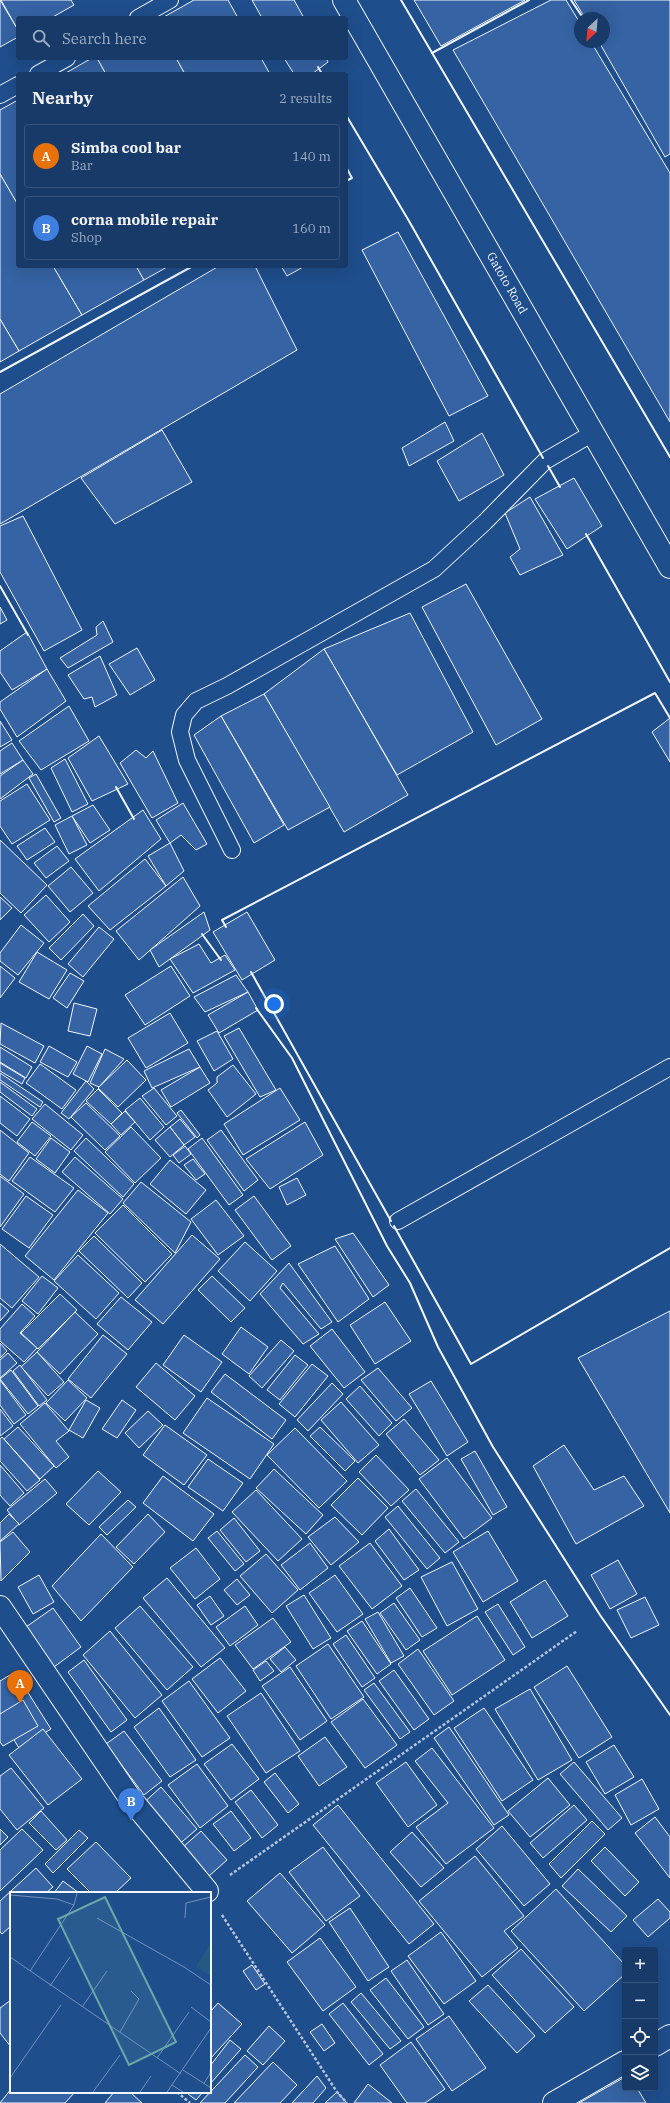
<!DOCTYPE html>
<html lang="en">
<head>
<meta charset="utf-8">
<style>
  :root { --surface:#173a69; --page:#244571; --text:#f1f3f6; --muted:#9eadc0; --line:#36547d; --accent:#ffb74d }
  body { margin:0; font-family:"IBM Plex Serif",serif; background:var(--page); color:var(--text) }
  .controls { position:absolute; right:12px; bottom:12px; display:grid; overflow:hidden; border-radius:4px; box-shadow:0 4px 16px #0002 }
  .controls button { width:36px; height:36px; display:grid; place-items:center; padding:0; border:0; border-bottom:1px solid var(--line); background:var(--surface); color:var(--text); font:20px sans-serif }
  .compass { position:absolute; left:574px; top:12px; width:36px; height:36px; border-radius:50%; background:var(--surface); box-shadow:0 4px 16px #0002; rotate:206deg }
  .you { position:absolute; left:274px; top:1004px; width:14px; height:14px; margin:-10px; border:3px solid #fff; border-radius:50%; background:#1a73e8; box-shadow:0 0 0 6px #1a73e833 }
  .badge { display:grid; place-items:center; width:26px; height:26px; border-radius:50%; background:var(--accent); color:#fff; font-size:13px; font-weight:700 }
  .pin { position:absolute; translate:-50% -33px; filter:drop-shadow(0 1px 2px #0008) }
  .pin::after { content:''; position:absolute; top:21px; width:14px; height:12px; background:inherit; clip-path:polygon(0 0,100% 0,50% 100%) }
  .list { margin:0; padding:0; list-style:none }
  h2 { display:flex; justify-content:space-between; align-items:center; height:52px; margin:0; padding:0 16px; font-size:17px }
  h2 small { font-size:13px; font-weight:400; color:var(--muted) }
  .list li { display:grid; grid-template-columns:26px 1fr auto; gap:12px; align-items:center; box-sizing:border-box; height:64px; margin:0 8px 8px; padding:0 8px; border:1px solid var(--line); border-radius:4px }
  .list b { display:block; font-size:15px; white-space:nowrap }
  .list p { margin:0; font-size:13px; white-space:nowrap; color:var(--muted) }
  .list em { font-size:13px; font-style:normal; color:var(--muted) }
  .icon { flex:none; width:22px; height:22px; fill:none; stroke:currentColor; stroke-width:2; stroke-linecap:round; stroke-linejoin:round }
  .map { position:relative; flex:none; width:670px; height:2103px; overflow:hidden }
  .search { position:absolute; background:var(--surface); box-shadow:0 4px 16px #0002; left:16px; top:16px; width:332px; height:44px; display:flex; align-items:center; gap:10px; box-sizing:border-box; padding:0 14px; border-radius:4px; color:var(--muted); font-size:15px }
  .panel { position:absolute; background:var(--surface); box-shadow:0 4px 16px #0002; left:16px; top:72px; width:332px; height:196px; border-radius:4px }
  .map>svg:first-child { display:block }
</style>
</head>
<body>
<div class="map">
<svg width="670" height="2103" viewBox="0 0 670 2103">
  <rect width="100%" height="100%" fill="#1f4e8c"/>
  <!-- building -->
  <g fill="#3563a3" stroke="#f2f6ff">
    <polygon points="0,0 18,30 18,37 0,47"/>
    <polygon points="1,0 71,0 74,5 51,18 18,18 18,30"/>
    <polygon points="194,0 228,0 238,18 162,18"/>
    <polygon points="252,0 294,0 304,18 262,18"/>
    <polygon points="414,0 525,0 441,46"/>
    <polygon points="551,0 566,0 580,23 580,42 591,42 670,173 670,422 453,50"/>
    <polygon points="574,0 670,0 670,154 665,157 599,42 604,42 604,18 585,18"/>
    <polygon points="92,58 97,58 106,74 64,74"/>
    <polygon points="97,58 176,58 185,74 106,74"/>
    <polygon points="176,58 261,58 270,74 185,74"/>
    <polygon points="284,58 326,58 328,62 312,74 294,74"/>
    <polygon points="18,100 18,205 0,174 0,110"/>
    <polygon points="0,174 18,205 18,266 53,266 82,315 19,351 0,319"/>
    <polygon points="398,232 488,396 449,416 362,250"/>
    <polygon points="53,266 136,266 144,280 82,315"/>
    <polygon points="136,266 169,266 144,280"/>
    <polygon points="219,266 255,266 297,350 0,524 0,394"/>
    <polygon points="281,266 305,266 287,276"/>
    <polygon points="0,319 19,351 0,362"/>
    <polygon points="445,422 454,441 409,466 402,448"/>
    <polygon points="162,430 192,482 115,524 81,478"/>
    <polygon points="482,433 504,475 459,501 437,461"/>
    <polygon points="574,478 602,526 567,549 535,499"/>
    <polygon points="530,497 563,555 520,575 510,557 520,549 505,513"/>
    <polygon points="23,516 82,630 44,651 0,572 0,526"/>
    <polygon points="466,584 542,719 496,745 422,607"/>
    <polygon points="0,607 7,620 0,624"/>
    <polygon points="410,613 473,732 397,775 324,649"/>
    <polygon points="103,621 113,642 68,668 60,658 97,635 96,627"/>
    <polygon points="27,632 47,669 12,690 0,672 0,651"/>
    <polygon points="137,648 155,680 130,695 109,664"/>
    <polygon points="324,649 408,795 344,832 264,694"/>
    <polygon points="100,656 117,695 95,707 92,697 84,699 68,675"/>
    <polygon points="47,669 66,701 17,737 0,709 0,702"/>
    <polygon points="264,694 330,807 288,830 221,716"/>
    <polygon points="69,706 89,741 41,770 19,741"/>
    <polygon points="221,716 284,825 254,843 194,735"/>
    <polygon points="670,718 670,762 652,732"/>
    <polygon points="0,721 12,740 0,747"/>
    <polygon points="99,736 128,784 92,801 68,758"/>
    <polygon points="12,743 23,760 0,774 0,751"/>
    <polygon points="136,750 146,758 153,751 178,803 152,818 120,763"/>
    <polygon points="65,759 88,804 72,812 51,768"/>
    <polygon points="23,760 33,774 0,799 0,776"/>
    <polygon points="36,774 61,818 54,822 29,778"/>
    <polygon points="27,784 50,820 12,844 0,826 0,801"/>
    <polygon points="183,803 207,844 196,850 181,835 170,843 156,820"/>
    <polygon points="93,805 110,830 90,843 72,816"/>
    <polygon points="143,810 161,839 99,891 75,859"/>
    <polygon points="72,816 87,845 69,854 55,825"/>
    <polygon points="45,828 55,842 27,860 17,846"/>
    <polygon points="0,840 47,885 21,913 0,893"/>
    <polygon points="170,843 184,871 166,886 148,856"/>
    <polygon points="57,846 69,861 46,878 34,863"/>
    <polygon points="145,859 166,886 110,930 88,906"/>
    <polygon points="71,867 93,893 70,912 48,886"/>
    <polygon points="183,877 200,906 139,960 116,931"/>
    <polygon points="46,895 70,922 49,942 24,915"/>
    <polygon points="0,897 12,908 0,920"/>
    <polygon points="204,912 210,930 159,967 150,950"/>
    <polygon points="247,912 275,960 242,980 213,932"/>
    <polygon points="83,914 94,926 61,960 49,948"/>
    <polygon points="21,925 44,943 18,975 0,961 0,953"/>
    <polygon points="99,927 114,939 83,977 68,964"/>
    <polygon points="199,944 211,963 225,955 235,970 193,993 170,959"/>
    <polygon points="37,952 67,970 49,999 19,982"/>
    <polygon points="0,966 15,978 0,998"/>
    <polygon points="171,966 190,996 145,1025 125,995"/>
    <polygon points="70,973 84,981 67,1008 53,998"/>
    <polygon points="236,975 248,992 205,1012 194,997"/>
    <polygon points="248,992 258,1010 219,1033 208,1015"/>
    <polygon points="74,1003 97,1009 90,1036 68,1031"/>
    <polygon points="170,1013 188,1043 146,1068 128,1038"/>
    <polygon points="1,1023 44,1046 35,1063 0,1044"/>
    <polygon points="239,1028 276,1090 260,1097 224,1036"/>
    <polygon points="217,1031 233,1059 214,1071 197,1041"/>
    <polygon points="49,1046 77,1062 68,1077 40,1062"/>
    <polygon points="87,1046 102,1054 88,1082 73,1074"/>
    <polygon points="0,1047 32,1067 26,1078 0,1062"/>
    <polygon points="105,1049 124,1059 99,1087 90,1083"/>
    <polygon points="189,1049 200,1067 152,1088 144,1071"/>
    <polygon points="127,1060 146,1080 118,1107 98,1088"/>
    <polygon points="0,1063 25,1078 22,1084 0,1071"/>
    <polygon points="40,1064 76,1090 62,1109 26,1083"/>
    <polygon points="233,1065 256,1094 227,1117 208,1090 217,1083 217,1077"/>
    <polygon points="200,1067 210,1083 171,1107 161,1090"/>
    <polygon points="0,1073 43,1102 40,1107 0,1080"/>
    <polygon points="86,1081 94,1089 69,1119 61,1113"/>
    <polygon points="0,1082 37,1109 32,1116 0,1092"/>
    <polygon points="154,1088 177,1116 166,1125 142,1096"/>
    <polygon points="280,1088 300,1120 243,1155 224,1124"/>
    <polygon points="98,1089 122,1113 111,1124 86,1101"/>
    <polygon points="0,1096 30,1119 17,1136 0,1123"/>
    <polygon points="140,1098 164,1127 150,1140 125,1110"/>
    <polygon points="86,1103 120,1136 105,1150 71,1117"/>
    <polygon points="45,1104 83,1135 71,1150 32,1119"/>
    <polygon points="181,1110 200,1135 197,1138 177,1113"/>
    <polygon points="125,1111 135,1122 121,1135 111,1124"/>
    <polygon points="180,1119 195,1137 184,1145 170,1127"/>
    <polygon points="32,1122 51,1136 35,1156 17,1142"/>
    <polygon points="305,1122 323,1155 270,1189 246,1159"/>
    <polygon points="131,1127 161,1158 135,1183 105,1152"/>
    <polygon points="170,1127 184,1145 170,1157 155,1140"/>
    <polygon points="0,1130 29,1153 9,1181 0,1174"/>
    <polygon points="221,1130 258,1180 244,1191 207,1140"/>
    <polygon points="51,1138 70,1152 55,1173 36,1159"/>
    <polygon points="86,1138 134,1184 123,1197 74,1151"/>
    <polygon points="202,1138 243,1195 229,1205 188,1149"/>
    <polygon points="185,1146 191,1154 179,1163 173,1155"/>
    <polygon points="30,1157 74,1188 55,1212 12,1181"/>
    <polygon points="75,1157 123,1199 110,1214 62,1172"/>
    <polygon points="193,1159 205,1174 196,1180 184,1165"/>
    <polygon points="170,1160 206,1190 186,1214 150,1184"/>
    <polygon points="0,1176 24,1194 0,1227"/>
    <polygon points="297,1178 306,1195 287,1205 279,1187"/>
    <polygon points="141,1182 191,1222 175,1253 123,1203"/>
    <polygon points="78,1190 108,1213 54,1280 25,1256"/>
    <polygon points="26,1196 53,1215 29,1248 2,1229"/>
    <polygon points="254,1196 291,1246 272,1260 235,1210"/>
    <polygon points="216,1200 244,1236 218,1255 191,1219"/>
    <polygon points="123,1205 172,1254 145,1282 95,1233"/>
    <polygon points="353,1233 389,1285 373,1297 335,1239"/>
    <polygon points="192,1235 220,1259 163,1324 135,1300"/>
    <polygon points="94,1236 142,1283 128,1298 79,1251"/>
    <polygon points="245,1242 277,1271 250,1301 218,1271"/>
    <polygon points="0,1244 39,1277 12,1308 0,1298"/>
    <polygon points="335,1246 369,1299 338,1322 298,1264"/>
    <polygon points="78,1255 119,1293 96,1319 54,1281"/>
    <polygon points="289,1263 332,1322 321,1329 283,1283 280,1288 319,1334 303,1344 260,1294"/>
    <polygon points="42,1276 58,1288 38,1314 22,1301"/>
    <polygon points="212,1276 245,1308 231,1322 198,1290"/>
    <polygon points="60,1294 77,1310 38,1349 21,1333"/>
    <polygon points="121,1297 152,1322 128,1350 97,1324"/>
    <polygon points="385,1302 411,1341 375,1364 350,1325"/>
    <polygon points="0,1303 9,1311 0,1321"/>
    <polygon points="22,1304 35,1316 20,1333 37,1348 24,1362 0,1341 0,1329"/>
    <polygon points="670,1311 670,1513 578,1358"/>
    <polygon points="75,1312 98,1334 60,1374 37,1352"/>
    <polygon points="241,1327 268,1347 249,1374 222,1354"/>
    <polygon points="332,1329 365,1372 344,1388 310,1346"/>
    <polygon points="103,1335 127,1354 91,1398 68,1379"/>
    <polygon points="184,1335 222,1362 201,1392 163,1365"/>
    <polygon points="281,1340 294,1351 262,1388 249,1376"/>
    <polygon points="0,1343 7,1351 0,1358"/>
    <polygon points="37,1352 64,1382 48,1396 21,1367"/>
    <polygon points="8,1353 17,1363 0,1378 0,1360"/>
    <polygon points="295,1355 308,1365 280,1400 267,1390"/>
    <polygon points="156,1363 195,1396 175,1420 136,1387"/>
    <polygon points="312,1364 328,1376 295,1417 279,1404"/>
    <polygon points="20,1365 47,1400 39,1406 13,1371"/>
    <polygon points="378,1368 412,1408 396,1421 361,1380"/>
    <polygon points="11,1370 38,1406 28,1414 0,1379"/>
    <polygon points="225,1374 286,1420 272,1439 211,1392"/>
    <polygon points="0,1380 26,1415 14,1424 0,1405"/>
    <polygon points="68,1380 87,1398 65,1421 46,1403"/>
    <polygon points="431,1381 468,1442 447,1456 409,1394"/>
    <polygon points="332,1383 343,1394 308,1431 297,1420"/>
    <polygon points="360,1386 392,1423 379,1436 346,1399"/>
    <polygon points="207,1398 274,1444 250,1479 183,1433"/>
    <polygon points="86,1400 100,1408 83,1438 69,1430"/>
    <polygon points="122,1400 136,1410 117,1438 102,1429"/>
    <polygon points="341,1402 379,1445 358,1463 321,1420"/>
    <polygon points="45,1403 69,1431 56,1441 69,1457 56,1468 20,1424"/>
    <polygon points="0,1409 13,1426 0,1436"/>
    <polygon points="148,1411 163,1425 139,1448 125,1433"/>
    <polygon points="404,1419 439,1460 420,1475 386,1434"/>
    <polygon points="165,1425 207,1455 184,1485 143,1455"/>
    <polygon points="18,1427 54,1466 40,1479 4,1439"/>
    <polygon points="320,1427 355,1461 345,1471 310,1436"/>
    <polygon points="295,1428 347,1481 319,1508 267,1455"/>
    <polygon points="2,1437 40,1480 27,1491 0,1461 0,1439"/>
    <polygon points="564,1445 594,1490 624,1476 644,1506 576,1544 533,1466"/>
    <polygon points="475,1451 507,1507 493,1515 461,1459"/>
    <polygon points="376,1455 409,1490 391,1506 359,1472"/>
    <polygon points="447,1458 492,1518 464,1539 419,1479"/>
    <polygon points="208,1459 243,1483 223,1511 188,1487"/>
    <polygon points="0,1465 24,1493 10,1506 0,1495"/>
    <polygon points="274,1469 323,1515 306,1534 256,1488"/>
    <polygon points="98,1471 121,1492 89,1525 66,1504"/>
    <polygon points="163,1476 214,1514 193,1541 143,1503"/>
    <polygon points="358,1478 388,1508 362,1535 331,1505"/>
    <polygon points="45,1479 57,1493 19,1525 7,1510"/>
    <polygon points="416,1489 459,1542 445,1553 402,1501"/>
    <polygon points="256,1490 302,1539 278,1561 232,1512"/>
    <polygon points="128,1500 136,1507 107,1535 99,1527"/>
    <polygon points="398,1506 440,1558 427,1569 385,1517"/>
    <polygon points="9,1514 19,1524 0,1541 0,1523"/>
    <polygon points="148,1514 165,1532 134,1564 116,1547"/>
    <polygon points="335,1517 359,1542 331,1565 308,1537"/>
    <polygon points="234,1518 260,1551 246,1562 220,1530"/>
    <polygon points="389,1529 419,1570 404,1580 375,1541"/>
    <polygon points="217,1531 244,1564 235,1571 208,1538"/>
    <polygon points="488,1531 518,1581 483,1602 453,1552"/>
    <polygon points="13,1532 30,1552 1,1581 0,1542"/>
    <polygon points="101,1534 133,1567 81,1621 52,1586"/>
    <polygon points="310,1543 328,1568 300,1590 281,1565"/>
    <polygon points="370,1543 402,1586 372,1609 339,1566"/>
    <polygon points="196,1548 220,1579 195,1599 170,1568"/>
    <polygon points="266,1554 298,1590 272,1613 240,1576"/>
    <polygon points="618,1560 637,1594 610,1609 591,1575"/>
    <polygon points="452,1562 478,1609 447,1626 421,1577"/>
    <polygon points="39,1575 54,1602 33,1614 18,1587"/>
    <polygon points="335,1575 363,1614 337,1632 309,1593"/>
    <polygon points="167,1578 225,1648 201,1667 143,1598"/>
    <polygon points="237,1579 250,1595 237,1605 224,1590"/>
    <polygon points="545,1580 568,1616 532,1638 510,1602"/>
    <polygon points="410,1588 437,1628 422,1637 396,1598"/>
    <polygon points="304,1595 331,1638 313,1649 286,1606"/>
    <polygon points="210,1596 224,1616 211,1625 197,1605"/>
    <polygon points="645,1597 659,1625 631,1638 617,1610"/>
    <polygon points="394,1603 420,1640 406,1650 380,1613"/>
    <polygon points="498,1604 525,1647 513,1655 485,1612"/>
    <polygon points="140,1606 193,1667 167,1690 115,1628"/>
    <polygon points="245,1606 258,1625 230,1646 216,1627"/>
    <polygon points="53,1608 81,1647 54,1667 26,1627"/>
    <polygon points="378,1612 404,1656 391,1663 365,1619"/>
    <polygon points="477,1616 505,1660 452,1695 423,1651"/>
    <polygon points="273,1618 291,1642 253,1669 235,1645"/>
    <polygon points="362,1621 391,1664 377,1674 347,1631"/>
    <polygon points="110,1631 162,1695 135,1718 83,1655"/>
    <polygon points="346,1635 375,1678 362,1687 333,1644"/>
    <polygon points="328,1644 364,1697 331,1719 296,1666"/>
    <polygon points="285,1647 296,1660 281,1672 270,1659"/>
    <polygon points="418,1649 454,1701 434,1715 398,1664"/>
    <polygon points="220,1658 246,1691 218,1713 192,1679"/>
    <polygon points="84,1660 127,1720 111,1732 68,1672"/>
    <polygon points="266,1661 274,1671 260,1681 253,1670"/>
    <polygon points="567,1666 612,1737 579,1758 534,1687"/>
    <polygon points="290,1667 327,1721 300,1740 262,1686"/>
    <polygon points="394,1670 429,1719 414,1730 379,1681"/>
    <polygon points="15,1672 51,1729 19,1748 0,1717 0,1681"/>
    <polygon points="189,1681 230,1738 202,1757 162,1701"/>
    <polygon points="374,1683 410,1732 400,1739 364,1690"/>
    <polygon points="530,1689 572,1760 538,1780 495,1709"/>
    <polygon points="261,1693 300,1751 266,1773 227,1716"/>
    <polygon points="363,1699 397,1745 365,1768 331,1722"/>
    <polygon points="23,1700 38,1726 3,1746 0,1742 0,1714"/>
    <polygon points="159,1708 196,1760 170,1777 134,1727"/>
    <polygon points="484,1708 533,1780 502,1801 454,1728"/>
    <polygon points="449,1727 509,1815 494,1825 434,1738"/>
    <polygon points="43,1729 82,1779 48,1805 9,1755"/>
    <polygon points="124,1731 162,1781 144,1795 106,1744"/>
    <polygon points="325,1737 347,1767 319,1786 298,1756"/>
    <polygon points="232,1744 259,1779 231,1800 204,1764"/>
    <polygon points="614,1745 634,1777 605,1794 586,1762"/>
    <polygon points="432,1748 494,1828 446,1864 416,1827 448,1803 415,1761"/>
    <polygon points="406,1762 437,1805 408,1827 376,1783"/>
    <polygon points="574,1762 622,1818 608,1830 560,1774"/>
    <polygon points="197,1764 228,1806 200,1828 168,1785"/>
    <polygon points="11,1768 44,1808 17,1830 0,1809 0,1776"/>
    <polygon points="275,1773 299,1804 288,1813 264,1782"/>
    <polygon points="548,1778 570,1805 530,1837 508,1811"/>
    <polygon points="642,1779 659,1809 631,1825 615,1795"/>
    <polygon points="161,1787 197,1829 176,1847 140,1806"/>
    <polygon points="251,1790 278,1825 262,1838 235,1802"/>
    <polygon points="338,1805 434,1924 409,1944 313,1825"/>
    <polygon points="574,1805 587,1820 543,1858 530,1843"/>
    <polygon points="41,1811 67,1840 56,1850 29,1823"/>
    <polygon points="231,1811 251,1838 234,1851 213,1824"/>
    <polygon points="655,1817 670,1837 670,1878 635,1833"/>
    <polygon points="592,1821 605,1834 561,1878 549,1864"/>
    <polygon points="502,1826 550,1884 524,1906 476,1849"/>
    <polygon points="0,1829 8,1837 0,1845"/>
    <polygon points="22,1829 43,1850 0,1891 0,1850"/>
    <polygon points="79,1830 88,1838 53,1873 45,1864"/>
    <polygon points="201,1831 227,1860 209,1876 183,1847"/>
    <polygon points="412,1832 444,1868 421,1887 390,1852"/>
    <polygon points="96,1842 131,1878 115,1893 91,1893 67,1869"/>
    <polygon points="323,1847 360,1896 326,1921 289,1872"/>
    <polygon points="605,1847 639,1882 625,1896 591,1861"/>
    <polygon points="475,1856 524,1916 504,1931 518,1948 482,1977 419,1901"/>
    <polygon points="36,1868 53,1887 46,1893 11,1893 11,1926 2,1934 0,1932 0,1901"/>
    <polygon points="578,1869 627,1916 611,1932 562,1886"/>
    <polygon points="280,1873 325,1925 292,1953 247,1901"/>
    <polygon points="63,1881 79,1893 54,1893"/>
    <polygon points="556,1889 625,1965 625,1974 584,2011 511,1931"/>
    <polygon points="658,1899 670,1912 670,1918 648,1937 633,1920"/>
    <polygon points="350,1908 389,1967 368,1981 329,1922"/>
    <polygon points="441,1932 476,1981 444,2004 408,1956"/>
    <polygon points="320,1938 356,1987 323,2011 287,1962"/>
    <polygon points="521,1949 574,2007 545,2033 492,1975"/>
    <polygon points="407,1960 444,2014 428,2025 391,1971"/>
    <polygon points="252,1965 265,1984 256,1990 243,1971"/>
    <polygon points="386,1978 424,2027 408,2039 370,1990"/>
    <polygon points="488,1985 535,2036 517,2053 469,2001"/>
    <polygon points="361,1993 401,2041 390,2049 351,2002"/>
    <polygon points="11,2000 11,2047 0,2033 0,2008"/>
    <polygon points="218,2003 242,2024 210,2059 210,2012"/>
    <polygon points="343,2003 383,2054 369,2065 329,2014"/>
    <polygon points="449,2016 486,2068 452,2091 416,2039"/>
    <polygon points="322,2024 335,2043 324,2051 310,2032"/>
    <polygon points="269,2026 285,2041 263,2065 247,2051"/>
    <polygon points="230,2040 241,2049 210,2084 210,2066"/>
    <polygon points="411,2042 445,2089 425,2103 407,2103 380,2065"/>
    <polygon points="245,2055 258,2067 225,2103 200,2103"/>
    <polygon points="273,2062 297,2085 280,2103 234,2103"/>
    <polygon points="317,2076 326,2088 313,2103 292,2103"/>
    <polygon points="625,2077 625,2088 637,2088 646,2103 579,2103"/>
    <polygon points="368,2084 392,2103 354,2103"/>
    <polygon points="11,2089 11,2092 75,2092 65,2103 0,2103"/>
    <polygon points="114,2092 130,2092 142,2103 105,2103"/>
    <polygon points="190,2092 203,2092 196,2100 188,2094"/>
    <polygon points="337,2092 347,2103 325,2103"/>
  </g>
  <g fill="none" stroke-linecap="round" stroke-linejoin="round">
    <defs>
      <g id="lane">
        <polyline points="138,18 170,0"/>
        <polyline points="38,74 67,58"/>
        <polyline points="0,95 18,85"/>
        <polyline points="232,850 187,760 180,732 184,715 196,701 227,686 434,569 485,522 545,461 593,433"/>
        <polyline points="398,1221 670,1067"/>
      </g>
      <g id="street">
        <polyline points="344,0 670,567"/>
        <polyline points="0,1607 130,1798 207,1891"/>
        <polyline points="655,2045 670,2036"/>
        <polyline points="554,2103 625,2062"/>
      </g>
    </defs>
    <!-- lane casing -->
    <use href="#lane" stroke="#f2f6ff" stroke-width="18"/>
    <!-- street casing -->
    <use href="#street" stroke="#f2f6ff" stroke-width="24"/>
    <!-- path -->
    <g stroke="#b3c4dc" stroke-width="2.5" stroke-dasharray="3 2" stroke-linecap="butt">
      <polyline points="230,1875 577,1631"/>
      <polyline points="222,1915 337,2092 347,2103"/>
      <polyline points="177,2092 190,2103"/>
    </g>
    <!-- lane -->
    <use href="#lane" stroke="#1f4e8c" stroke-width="16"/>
    <!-- street -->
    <use href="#street" stroke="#1f4e8c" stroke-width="22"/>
    <!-- wall -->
    <g stroke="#f2f6ff" stroke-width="2">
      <polyline points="401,0 670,457"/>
      <polyline points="571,0 583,18"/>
      <polyline points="432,53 529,0"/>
      <polyline points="318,67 322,74"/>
      <polyline points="346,115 409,221 543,458"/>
      <polyline points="346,167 352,178 346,181"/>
      <polyline points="0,372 193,266"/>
      <polyline points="548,466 560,487"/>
      <polyline points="586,534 670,682"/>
      <polyline points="0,586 28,635"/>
      <polyline points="116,787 134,819"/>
      <polyline points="226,927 222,920 655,693 670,718"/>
      <polyline points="202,934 221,960"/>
      <polyline points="251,972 391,1221"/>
      <polyline points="256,1008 292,1058 387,1246 410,1283 438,1347 493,1447 600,1615 670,1715"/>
      <polyline points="394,1226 471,1364 670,1248"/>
    </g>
  </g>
  <g text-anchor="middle" stroke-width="3" stroke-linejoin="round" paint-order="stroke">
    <!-- street labels -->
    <g font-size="12" fill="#f2f6ff" stroke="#1f4e8c">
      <text transform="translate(507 283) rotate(60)" y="4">Gatoto Road</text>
    </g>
  </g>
  <!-- overview -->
  <g transform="translate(10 1892)">
    <rect width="201" height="201" fill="#1f4e8c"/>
    <path d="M201,50V84L186,75Z" fill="#245a82"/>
    <path fill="none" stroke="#7391ba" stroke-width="1" d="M0,3L47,7L64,13M87,26L174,75L201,93M175,26L176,11L201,5M0,65L171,182M20,79L64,13L67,1M40,94L60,65M72,115L97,79M181,115L201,130M110,140L129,107L121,99M147,166L179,120M173,178L201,196M0,186L51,113M194,191L200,182L201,171M162,193L173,200M83,200L110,163M130,200L141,184M157,200L201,136"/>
    <path fill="#6aa9a8" fill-opacity="0.15" stroke="#6aa9a8" stroke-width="2" d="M95,5L166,150L119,173L48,27Z"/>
    <rect width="201" height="201" fill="none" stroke="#f2f6ff" stroke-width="2"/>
  </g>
</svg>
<div class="controls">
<button>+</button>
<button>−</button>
<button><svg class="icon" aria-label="locate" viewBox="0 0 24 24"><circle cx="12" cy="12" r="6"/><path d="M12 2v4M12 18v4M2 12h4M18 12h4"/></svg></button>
<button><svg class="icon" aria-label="layers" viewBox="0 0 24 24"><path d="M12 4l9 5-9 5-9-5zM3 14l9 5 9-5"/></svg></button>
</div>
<svg class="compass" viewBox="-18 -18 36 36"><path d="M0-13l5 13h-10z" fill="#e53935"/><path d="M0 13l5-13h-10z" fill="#9eadc0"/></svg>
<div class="you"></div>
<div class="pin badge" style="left:20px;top:1703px;background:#e8710a">A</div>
<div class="pin badge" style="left:131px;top:1821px;background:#3f7fe0">B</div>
<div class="search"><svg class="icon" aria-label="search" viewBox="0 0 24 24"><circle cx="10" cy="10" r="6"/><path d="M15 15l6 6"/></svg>Search here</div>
<section class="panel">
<h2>Nearby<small>2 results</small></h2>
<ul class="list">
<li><span class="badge" style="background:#e8710a">A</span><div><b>Simba cool bar</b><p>Bar</p></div><em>140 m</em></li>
<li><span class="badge" style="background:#3f7fe0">B</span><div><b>corna mobile repair</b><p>Shop</p></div><em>160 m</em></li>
</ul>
</section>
</div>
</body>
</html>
